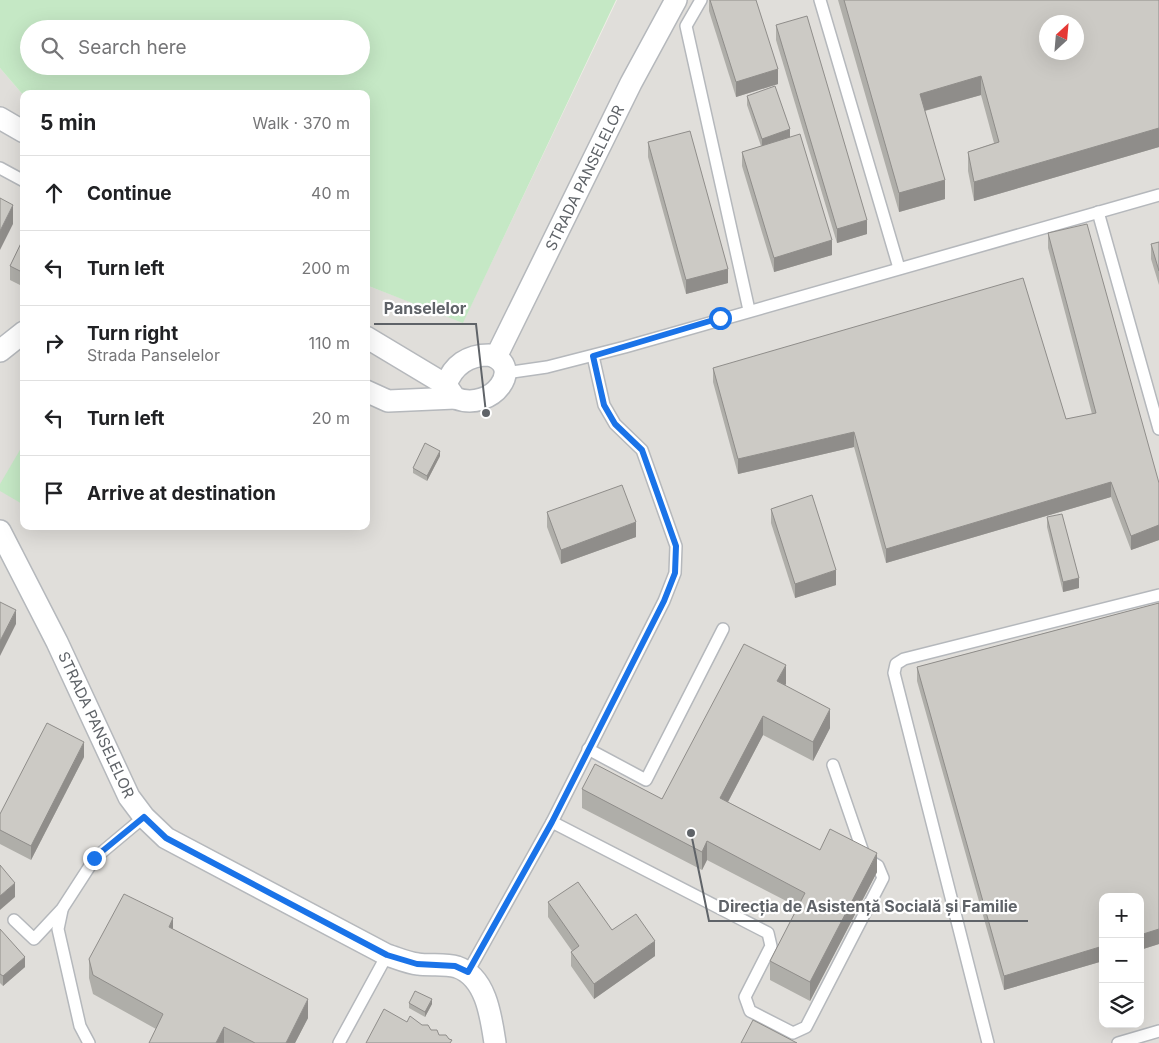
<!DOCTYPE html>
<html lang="en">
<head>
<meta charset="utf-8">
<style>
  :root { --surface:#fff; --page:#f6f6f6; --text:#202124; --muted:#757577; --line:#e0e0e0 }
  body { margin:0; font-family:Inter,sans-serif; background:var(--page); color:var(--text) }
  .controls { position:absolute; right:15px; bottom:15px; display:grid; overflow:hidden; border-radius:10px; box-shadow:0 5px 20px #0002 }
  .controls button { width:45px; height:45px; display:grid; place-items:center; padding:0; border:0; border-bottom:1px solid var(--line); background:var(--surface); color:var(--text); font:25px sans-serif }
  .compass { position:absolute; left:1039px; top:15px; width:45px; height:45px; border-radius:50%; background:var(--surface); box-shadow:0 5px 20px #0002; rotate:26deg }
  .stop { position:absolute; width:15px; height:15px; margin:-11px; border:4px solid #1a73e8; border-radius:50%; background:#fff }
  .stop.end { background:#1a73e8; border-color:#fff; box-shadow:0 1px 5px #0008 }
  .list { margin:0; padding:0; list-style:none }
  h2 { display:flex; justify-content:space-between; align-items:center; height:65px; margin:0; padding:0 20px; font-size:21px }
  h2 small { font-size:16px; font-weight:400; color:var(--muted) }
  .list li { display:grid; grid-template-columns:32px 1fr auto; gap:15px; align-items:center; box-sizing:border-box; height:75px; padding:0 20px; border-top:1px solid var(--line) }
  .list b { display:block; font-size:19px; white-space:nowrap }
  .list p { margin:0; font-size:16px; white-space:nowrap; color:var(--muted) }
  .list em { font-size:16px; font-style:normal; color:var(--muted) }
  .icon { flex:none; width:28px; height:28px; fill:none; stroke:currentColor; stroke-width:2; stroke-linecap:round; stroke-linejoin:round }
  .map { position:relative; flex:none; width:1159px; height:1043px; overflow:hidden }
  .search { position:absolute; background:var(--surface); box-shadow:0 5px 20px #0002; left:20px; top:20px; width:350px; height:55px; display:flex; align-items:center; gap:12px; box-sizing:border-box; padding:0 18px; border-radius:28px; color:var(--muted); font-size:19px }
  .panel { position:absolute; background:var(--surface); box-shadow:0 5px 20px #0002; left:20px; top:90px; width:350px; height:440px; border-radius:10px }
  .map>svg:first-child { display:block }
</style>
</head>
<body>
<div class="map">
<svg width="1159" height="1043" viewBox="0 0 1159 1043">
  <rect width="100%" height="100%" fill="#f1efe8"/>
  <!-- industrial -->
  <path fill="#e0deda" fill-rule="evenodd" d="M617,0H1159V1043H0V68L24,96V526H366V285L463,322ZM1046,22H1076V52H1046ZM1103,897H1140V1024H1103Z"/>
  <!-- green -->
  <g fill="#c5e8c5" fill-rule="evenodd">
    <path d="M0,0H616L463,323L366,285V94H24V96L0,68ZM29,29H361V66H29Z"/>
    <polygon points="24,443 24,505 0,491 0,484"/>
  </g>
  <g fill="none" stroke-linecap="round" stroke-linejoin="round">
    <defs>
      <g id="lane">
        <polyline points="701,0 686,26 749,310"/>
        <polyline points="820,0 899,268"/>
        <polyline points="0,168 24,181"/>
        <polyline points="1098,212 1159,429"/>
        <polyline points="505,373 547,367 625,347 1159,195"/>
        <polyline points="588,749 646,780 723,629"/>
        <polyline points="552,822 768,933 771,946 745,997 750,1011 793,1033 806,1027 883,878 878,866 865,858 833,765"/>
        <polyline points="62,910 58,929 80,1026 89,1043"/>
        <polyline points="14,920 34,939 62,909 95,858 144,817"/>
        <polyline points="468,972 552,822 664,601 675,573 676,546 642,450 615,424 604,405 593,356"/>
        <polyline points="339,1043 387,955"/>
        <polyline points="988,1043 894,673 896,664 904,659 1159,595"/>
        <polyline points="1118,1043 1159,1031"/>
      </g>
      <g id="street">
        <polyline points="0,118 24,132"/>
        <polyline points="366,337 446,385"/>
        <polyline points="0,351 24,332"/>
        <path d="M489,355C526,365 493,413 455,398L446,385C453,365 468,355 489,355Z"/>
        <polyline points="496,357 631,83 676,0"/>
        <polyline points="366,391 388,401 455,398"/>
        <path d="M0,531L57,642L129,797L144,817L166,838L387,955C397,958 407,963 418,964C430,966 444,963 457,967C486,977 491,1016 495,1043"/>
      </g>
    </defs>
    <!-- lane casing -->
    <use href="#lane" stroke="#b5b8bc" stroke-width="14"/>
    <!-- street casing -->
    <use href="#street" stroke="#b5b8bc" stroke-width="24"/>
    <!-- lane -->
    <use href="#lane" stroke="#fff" stroke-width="11"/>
    <!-- street -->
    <use href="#street" stroke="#fff" stroke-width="21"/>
  </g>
  <!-- wall -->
  <g fill="#afaea9">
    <polygon points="709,0 756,0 778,84 736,97 709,11"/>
    <polygon points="838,0 1159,0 1159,147 974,201 968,171 968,152 994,143 981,95 925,111 945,199 899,212"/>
    <polygon points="776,25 867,234 837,243 776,40"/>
    <polygon points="747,96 790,137 832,255 774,272 742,166 742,152 761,146 747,105"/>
    <polygon points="648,142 728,283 686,294 648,157"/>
    <polygon points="1048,233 1159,483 1159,540 1131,550 1111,497 886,563 854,447 738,474 713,382 713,368 1066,419 1092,414 1048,248"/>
    <polygon points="24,237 24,287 10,280 10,266"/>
    <polygon points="1159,242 1159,285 1151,259 1151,244"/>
    <polygon points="440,456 427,481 413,473 413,468"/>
    <polygon points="771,509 836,585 795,598 771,523"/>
    <polygon points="547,512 636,537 561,564 547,527"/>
    <polygon points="1047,517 1079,588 1063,592 1047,527"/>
    <polygon points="1159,603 1159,944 1140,950 1140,897 1103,897 1103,961 1004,990 917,681 917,667"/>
    <polygon points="786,684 785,685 830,728 813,761 763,735 728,802 820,850 877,872 810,1001 770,980 770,961 798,907 707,860 702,870 582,808 582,789 662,799"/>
    <polygon points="84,757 31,860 0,844 0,814"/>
    <polygon points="548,902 612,930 655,956 594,999 571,966 571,952 572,951 548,917"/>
    <polygon points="0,929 25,967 3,986 0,983"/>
    <polygon points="173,929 308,1018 295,1043 149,1043 156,1029 93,994 89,978 89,959"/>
    <polygon points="409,1003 432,1004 425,1017 409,1008"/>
  </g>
  <!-- shaded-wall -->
  <g fill="#8f8d8a">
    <polygon points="778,69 778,84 736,97 736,82"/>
    <polygon points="981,76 981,95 920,112 920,94"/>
    <polygon points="1159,128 1159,147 974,201 974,182"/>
    <polygon points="790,129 790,139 762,149 762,139"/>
    <polygon points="945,180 945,199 899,212 899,193"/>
    <polygon points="13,205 13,224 0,250 0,231"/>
    <polygon points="867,220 867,234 837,243 837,229"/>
    <polygon points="832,240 832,255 774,272 774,258"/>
    <polygon points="728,269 728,283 686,294 686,280"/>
    <polygon points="854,432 854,447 738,474 738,459"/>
    <polygon points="440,451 440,456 427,481 427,476"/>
    <polygon points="1111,482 1111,497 886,563 886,549"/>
    <polygon points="636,522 636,537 561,564 561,550"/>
    <polygon points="1159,525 1159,540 1131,550 1131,536"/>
    <polygon points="836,570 836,585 795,598 795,584"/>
    <polygon points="1079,578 1079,588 1063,592 1063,582"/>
    <polygon points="16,610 16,624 0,656 0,641"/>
    <polygon points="786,665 786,684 777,700 777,681"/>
    <polygon points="830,709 830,728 813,761 813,742"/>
    <polygon points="763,716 763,735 720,817 720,798"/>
    <polygon points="84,742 84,757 31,860 31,846"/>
    <polygon points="707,841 707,860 702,870 702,852"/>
    <polygon points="877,853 877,872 810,1001 810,982"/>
    <polygon points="15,883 15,897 0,910 0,896"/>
    <polygon points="173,918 173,937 169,927"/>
    <polygon points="1159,929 1159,944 1140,950 1140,935"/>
    <polygon points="655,941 655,956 594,999 594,984"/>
    <polygon points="1103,946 1103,961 1004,990 1004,976"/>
    <polygon points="25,957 25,967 3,986 3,976"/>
    <polygon points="308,999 308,1018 295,1043 286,1043"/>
    <polygon points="432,999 432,1004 425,1017 425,1012"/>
    <polygon points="224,1027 224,1043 216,1043"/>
  </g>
  <!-- building -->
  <g fill="#cccac5" stroke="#8f8d8a" fill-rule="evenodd">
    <polygon points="710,0 756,0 778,69 736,82"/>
    <path d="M844,0H1159V128L974,182L968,152L999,142L981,76L920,94L945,180L899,193ZM1046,22H1076V52H1046Z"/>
    <polygon points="807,16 867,220 837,229 776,25"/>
    <polygon points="775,86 790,129 762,139 747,96"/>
    <polygon points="690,131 728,269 686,280 648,142"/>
    <polygon points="800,134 832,240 774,258 742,152"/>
    <polygon points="0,198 13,205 0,231"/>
    <polygon points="1087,224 1159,483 1159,525 1131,536 1111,482 886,549 854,432 738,459 713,368 1023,278 1066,419 1096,413 1048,233"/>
    <polygon points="24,237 24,273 10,266"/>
    <polygon points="1159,242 1159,271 1151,244"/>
    <polygon points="425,443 440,451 427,476 413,468"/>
    <polygon points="622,485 636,522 561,550 547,512"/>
    <polygon points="812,495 836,570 795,584 771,509"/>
    <polygon points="1062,514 1079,578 1063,582 1047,517"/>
    <polygon points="0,602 16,610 0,641"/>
    <polygon points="1159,603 1159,929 1140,935 1140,897 1103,897 1103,946 1004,976 917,667"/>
    <polygon points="744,644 786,665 777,681 830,709 813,742 763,716 720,798 820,850 830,829 877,853 810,982 770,961 805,893 707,841 702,852 582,789 595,764 662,799"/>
    <polygon points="47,723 84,742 31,846 0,830 0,814"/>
    <polygon points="0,865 15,883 0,896"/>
    <polygon points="578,882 612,930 636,914 655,941 594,984 571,952 579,946 548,902"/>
    <polygon points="124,894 173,918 169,927 308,999 286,1043 255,1043 224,1027 216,1043 149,1043 163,1014 93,975 89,959"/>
    <polygon points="0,929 25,957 3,976 0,974"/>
    <polygon points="415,991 432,999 425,1012 409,1003"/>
    <polygon points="384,1009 407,1022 410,1016 422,1025 428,1025 431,1030 437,1030 439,1035 446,1035 449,1039 452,1040 450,1043 366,1043"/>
    <polygon points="753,1020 797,1043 741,1043"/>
  </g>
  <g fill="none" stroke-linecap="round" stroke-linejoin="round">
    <!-- route -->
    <polyline stroke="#1a73e8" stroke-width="6" points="94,858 144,817 166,838 387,955 417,964 455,966 468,972 552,822 664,601 675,573 676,546 642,450 615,424 604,405 593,356 720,318"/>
  </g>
  <g text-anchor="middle" stroke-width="4.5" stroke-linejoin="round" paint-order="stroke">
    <!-- street labels -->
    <g font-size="15" fill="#5f6368" stroke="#fff">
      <text transform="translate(585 178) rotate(-64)" y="5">STRADA PANSELELOR</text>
      <text transform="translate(96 725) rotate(65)" y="5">STRADA PANSELELOR</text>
    </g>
  </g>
  <!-- callouts -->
  <path fill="none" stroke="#5f6368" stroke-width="2" d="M486 413L476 324H374M691 833L709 921H1028"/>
  <g fill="#5f6368" stroke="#fff" stroke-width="2">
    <circle cx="486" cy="413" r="5"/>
    <circle cx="691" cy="833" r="5"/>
  </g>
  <g font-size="16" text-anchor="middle" font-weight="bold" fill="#5f6368" stroke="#fff" stroke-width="4.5" stroke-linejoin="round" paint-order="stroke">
    <text x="425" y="314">Panselelor</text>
    <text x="868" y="912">Direcția de Asistență Socială și Familie</text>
  </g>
</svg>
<div class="controls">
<button>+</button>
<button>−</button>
<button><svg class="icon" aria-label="layers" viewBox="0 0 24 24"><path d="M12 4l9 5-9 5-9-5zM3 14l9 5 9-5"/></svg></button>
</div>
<svg class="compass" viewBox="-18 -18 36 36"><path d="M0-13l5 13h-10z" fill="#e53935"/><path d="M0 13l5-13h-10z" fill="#757577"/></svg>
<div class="stop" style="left:720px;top:318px"></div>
<div class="stop end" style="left:94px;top:858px"></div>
<div class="search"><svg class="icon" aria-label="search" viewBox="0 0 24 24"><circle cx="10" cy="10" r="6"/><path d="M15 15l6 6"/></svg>Search here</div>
<section class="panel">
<h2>5 min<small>Walk · 370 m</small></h2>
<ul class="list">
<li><svg class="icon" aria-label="ahead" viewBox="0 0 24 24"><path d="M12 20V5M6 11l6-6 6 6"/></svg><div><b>Continue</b></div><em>40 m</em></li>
<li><svg class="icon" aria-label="left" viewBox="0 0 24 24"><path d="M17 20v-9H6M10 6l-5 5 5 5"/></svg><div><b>Turn left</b></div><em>200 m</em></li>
<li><svg class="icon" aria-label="right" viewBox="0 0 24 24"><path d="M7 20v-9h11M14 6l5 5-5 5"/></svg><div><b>Turn right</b><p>Strada Panselelor</p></div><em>110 m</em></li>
<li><svg class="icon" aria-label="left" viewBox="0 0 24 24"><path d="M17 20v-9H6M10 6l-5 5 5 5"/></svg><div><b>Turn left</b></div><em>20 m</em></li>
<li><svg class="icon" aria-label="arrive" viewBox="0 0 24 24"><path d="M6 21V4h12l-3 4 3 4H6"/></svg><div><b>Arrive at destination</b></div></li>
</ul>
</section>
</div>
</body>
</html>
